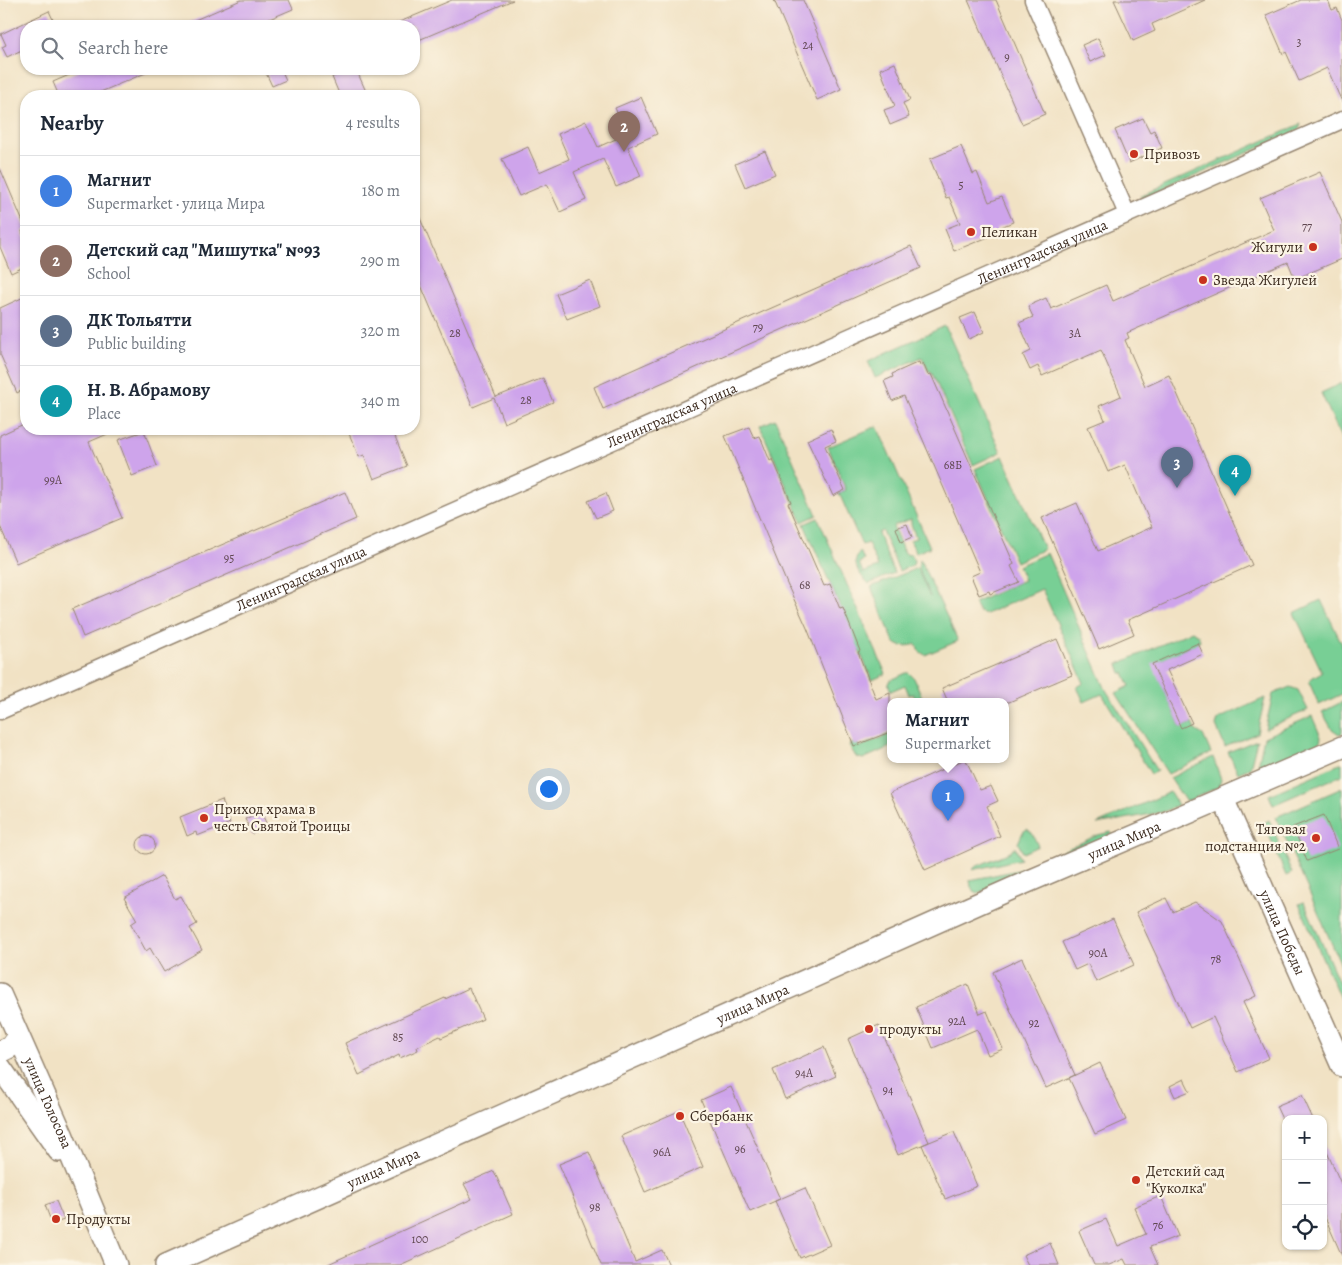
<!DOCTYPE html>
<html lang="en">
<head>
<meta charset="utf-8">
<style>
  :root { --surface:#fff; --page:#f2f2f3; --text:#1f2937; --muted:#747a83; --line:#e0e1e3; --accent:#c8321e }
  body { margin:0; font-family:Alegreya,serif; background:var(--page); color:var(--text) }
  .controls { position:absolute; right:15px; bottom:15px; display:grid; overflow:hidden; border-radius:10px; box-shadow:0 1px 4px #0004 }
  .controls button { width:45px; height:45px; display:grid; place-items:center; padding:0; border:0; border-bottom:1px solid var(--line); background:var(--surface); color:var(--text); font:25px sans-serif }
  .you { position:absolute; left:548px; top:788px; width:18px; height:18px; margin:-12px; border:4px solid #fff; border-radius:50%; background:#1a73e8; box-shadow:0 0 0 8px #1a73e833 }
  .badge { display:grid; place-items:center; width:32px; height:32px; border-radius:50%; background:var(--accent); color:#fff; font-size:16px; font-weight:700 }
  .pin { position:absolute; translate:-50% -41px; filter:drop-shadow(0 1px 2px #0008) }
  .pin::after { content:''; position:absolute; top:26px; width:18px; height:15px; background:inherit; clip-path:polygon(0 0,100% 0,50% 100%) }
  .popup { position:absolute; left:887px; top:698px; width:122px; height:65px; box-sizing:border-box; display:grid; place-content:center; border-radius:10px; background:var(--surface); filter:drop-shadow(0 1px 4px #0005); font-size:16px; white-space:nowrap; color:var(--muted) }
  .popup b { font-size:19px; color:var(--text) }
  .popup::after { content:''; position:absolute; left:50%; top:100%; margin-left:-10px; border:10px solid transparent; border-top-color:var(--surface) }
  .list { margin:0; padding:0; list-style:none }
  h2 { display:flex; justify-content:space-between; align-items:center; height:65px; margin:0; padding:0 20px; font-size:21px }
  h2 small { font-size:16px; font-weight:400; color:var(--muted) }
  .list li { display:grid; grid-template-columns:32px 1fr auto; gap:15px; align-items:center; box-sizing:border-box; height:70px; padding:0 20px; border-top:1px solid var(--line) }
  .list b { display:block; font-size:19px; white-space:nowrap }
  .list p { margin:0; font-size:16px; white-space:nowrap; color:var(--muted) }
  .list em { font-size:16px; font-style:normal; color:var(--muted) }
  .icon { flex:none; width:28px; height:28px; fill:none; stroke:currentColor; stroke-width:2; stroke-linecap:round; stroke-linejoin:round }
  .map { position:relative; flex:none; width:1342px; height:1265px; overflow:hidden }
  .search { position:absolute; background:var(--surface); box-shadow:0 1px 4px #0004; left:20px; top:20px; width:400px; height:55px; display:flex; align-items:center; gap:12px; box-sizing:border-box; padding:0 18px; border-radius:20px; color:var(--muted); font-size:19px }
  .panel { position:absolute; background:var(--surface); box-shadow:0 1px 4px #0004; left:20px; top:90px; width:400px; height:345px; border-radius:20px }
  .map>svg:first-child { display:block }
</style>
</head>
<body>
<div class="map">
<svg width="1342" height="1265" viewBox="0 0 1342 1265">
  <rect width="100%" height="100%" fill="#fcf5e5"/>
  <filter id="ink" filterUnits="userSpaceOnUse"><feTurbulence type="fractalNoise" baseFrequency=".02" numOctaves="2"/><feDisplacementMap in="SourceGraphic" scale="10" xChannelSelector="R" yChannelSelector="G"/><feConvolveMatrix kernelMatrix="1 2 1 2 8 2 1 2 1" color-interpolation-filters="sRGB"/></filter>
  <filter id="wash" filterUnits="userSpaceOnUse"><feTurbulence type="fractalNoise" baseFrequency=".0096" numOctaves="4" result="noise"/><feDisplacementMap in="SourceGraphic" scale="20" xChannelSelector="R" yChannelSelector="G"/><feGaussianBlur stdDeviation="1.12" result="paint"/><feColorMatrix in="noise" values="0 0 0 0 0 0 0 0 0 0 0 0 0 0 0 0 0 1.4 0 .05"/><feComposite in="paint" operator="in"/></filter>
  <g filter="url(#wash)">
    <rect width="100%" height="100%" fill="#f1e2c4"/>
    <!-- green -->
    <g fill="#78cf95" stroke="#5a7c5a">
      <polygon points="1301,124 1299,130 1143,199 1140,196"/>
      <polygon points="945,326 1001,452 973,465 931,371 929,372 922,357 875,378 868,361"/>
      <polygon points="1342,383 1342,439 1321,393"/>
      <polygon points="775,419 817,515 802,522 760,426"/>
      <path d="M877,426L930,547L916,553L910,540L916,538L911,524V519L893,526L903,551L908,555L911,554L914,561L913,565L899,571L882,531L878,533L894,573L869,584C860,575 850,564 860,551L864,560L859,563L863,573L878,567L868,543L862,545L860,541L839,493L846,490L828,447Z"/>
      <polygon points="1003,456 1044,549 1016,562 975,469"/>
      <polygon points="818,518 886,674 872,680 804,524"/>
      <polygon points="1047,553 1106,690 1157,771 1151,774 1102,694 1084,702 1077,687 1084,683 1042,589 986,614 979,612 974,603 1024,580 1018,566"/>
      <path d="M920,559C932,587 946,613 958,641L925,655L919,651L916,644C908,646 901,649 894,642L871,587L917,568L930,597L918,567Z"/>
      <polygon points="1321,600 1342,644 1342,694 1319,705 1309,682 1313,677 1322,672 1294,613"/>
      <polygon points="1192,631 1198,635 1200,640 1198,643 1153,664 1181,728 1192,723 1195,730 1203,735 1211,753 1168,774 1116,693 1130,686 1124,673 1121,673 1118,664"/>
      <polygon points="906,673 909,673 914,678 924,702 917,702 913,694 909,695 905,685 891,691 888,684 889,681"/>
      <polygon points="1290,687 1298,690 1308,710 1265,729 1273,694"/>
      <polygon points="1265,698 1257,733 1225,747 1216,726 1218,719"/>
      <polygon points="1342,702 1342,733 1339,734 1332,729 1322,712"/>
      <polygon points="1312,716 1321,737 1320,743 1257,771 1264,737"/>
      <polygon points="890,734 890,747 863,759 856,757 849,745 857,742 859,747"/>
      <polygon points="1257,740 1250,768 1238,773 1228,752"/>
      <polygon points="1213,757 1221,779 1218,787 1186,802 1170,778"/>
      <polygon points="1342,763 1342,775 1273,805 1269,795"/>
      <polygon points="1342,788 1342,967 1276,817"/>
      <polygon points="1170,792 1178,805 1163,812 1097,824"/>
      <polygon points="1269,820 1292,873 1286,876 1264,823"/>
      <polygon points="1027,829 1032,833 1038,846 1023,853 1018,843 1023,832"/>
      <polygon points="1111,832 1112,835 977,894 971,887 970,880 1023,869 1098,835"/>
      <polygon points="1015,847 1021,859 972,870 975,867 1008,853"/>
      <polygon points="1304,902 1342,989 1342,1003 1299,904"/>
    </g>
    <g id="blocks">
      <!-- building -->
      <g fill="#cea4eb">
        <polygon points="241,0 289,0 293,9 253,26 181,26"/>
        <polygon points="452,0 513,0 414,42 414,26 390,26"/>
        <polygon points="774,0 803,0 841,89 817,100"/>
        <polygon points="968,0 996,0 1045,114 1022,124"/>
        <polygon points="1114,0 1205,0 1152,24 1155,31 1133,41"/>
        <polygon points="1301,0 1328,0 1332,10 1337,8 1342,20 1342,102 1327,68 1299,81 1286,52 1283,54 1266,15"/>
        <polygon points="49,11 56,26 26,26 26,38 22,40 26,48 7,57 2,47 6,45 1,34"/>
        <polygon points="1098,38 1106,55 1090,62 1082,45"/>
        <polygon points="895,63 910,100 903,103 909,117 890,125 884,110 895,106 880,69"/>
        <polygon points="83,69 155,69 91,96 59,96 53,82"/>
        <polygon points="275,69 281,69 286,80 272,86 266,73"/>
        <polygon points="352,69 356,69 368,96 340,96 332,77"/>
        <polygon points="641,97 657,134 628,147 641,176 616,187 603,159 574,172 586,200 560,212 547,184 519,196 502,159 528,147 539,172 569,159 558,134 586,121 598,147 627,134 615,108"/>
        <polygon points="1143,118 1150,132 1154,130 1162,148 1129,163 1115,130"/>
        <polygon points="961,146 973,174 977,172 989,202 1002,197 1013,222 996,229 998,233 954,251 945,229 960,223 949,197 946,198 930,159"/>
        <polygon points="765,151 775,174 745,187 735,164"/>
        <polygon points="0,168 26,229 22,231 26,241 26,266 11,273 0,247"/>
        <polygon points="1320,172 1342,222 1342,259 1295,279 1288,262 1127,333 1129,338 1125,340 1145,386 1169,375 1252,565 1128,620 1134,634 1099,649 1042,518 1077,503 1098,551 1152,527 1125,465 1108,472 1088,427 1105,420 1099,406 1121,396 1101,350 1042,376 1038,366 1030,370 1023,355 1031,351 1019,323 1033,317 1028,306 1046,298 1051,309 1106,285 1113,301 1274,230 1260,198"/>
        <polygon points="414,204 496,397 543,378 553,402 504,423 494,398 473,407 414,269"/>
        <polygon points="911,246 921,268 603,409 594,387"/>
        <polygon points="590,280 600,306 567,319 556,294"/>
        <polygon points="26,296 26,388 17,393 0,354 0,308"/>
        <polygon points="975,312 984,332 969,339 960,318"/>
        <polygon points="919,362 920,365 923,363 928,375 931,374 1014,564 1011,566 1019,582 990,594 989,591 979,595 971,576 980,572 904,396 892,401 884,381 893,377 892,374"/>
        <polygon points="26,423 26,429 119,429 89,442 122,518 16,563 0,526 0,435"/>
        <polygon points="749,427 754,438 760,436 770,461 773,459 791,502 788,503 824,586 830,584 840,609 843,608 860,651 858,652 876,699 890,693 890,732 854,746 807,628 787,584 725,436"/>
        <polygon points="347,429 392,429 407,466 374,479 364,455 359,457"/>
        <polygon points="831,429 836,441 825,446 845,490 833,496 807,440"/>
        <polygon points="144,431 157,466 132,476 118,440"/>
        <polygon points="345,492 356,519 83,637 72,609"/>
        <polygon points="606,493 613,511 596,518 588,501"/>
        <polygon points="907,524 912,537 901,542 896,528"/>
        <polygon points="1057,639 1072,675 1009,702 948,702 942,688"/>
        <polygon points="1198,643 1203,654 1167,670 1192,723 1181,728 1152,664"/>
        <polygon points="963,760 966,760 980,790 991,786 998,801 987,806 1000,836 925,870 890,793"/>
        <polygon points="222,800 230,823 197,836 196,832 187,836 180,817"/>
        <polygon points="261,812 268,827 252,834 245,819"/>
        <polygon points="1324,815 1338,849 1307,861 1293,827"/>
        <circle cx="146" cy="845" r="9"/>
        <polygon points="162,876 175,899 181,896 197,924 190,928 202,950 164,972 150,948 146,951 131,924 137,920 124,898"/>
        <polygon points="1166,898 1173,912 1195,902 1222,921 1256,996 1243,1002 1269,1058 1238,1072 1213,1017 1190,1028 1136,912"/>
        <polygon points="1113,919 1134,965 1096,982 1088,964 1075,970 1062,942"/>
        <polygon points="1022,958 1075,1075 1046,1088 993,972"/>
        <polygon points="968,984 980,1014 987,1011 1003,1049 988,1055 977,1029 933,1048 916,1007"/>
        <polygon points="469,988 483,1019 441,1038 440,1036 417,1047 418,1050 400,1058 399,1055 359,1075 345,1043 445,998 445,999"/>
        <polygon points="879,1025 929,1142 898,1155 848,1039"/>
        <polygon points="824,1047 836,1076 785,1099 773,1070"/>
        <polygon points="1100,1063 1126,1120 1095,1134 1069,1078"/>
        <polygon points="1184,1079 1190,1091 1175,1097 1170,1086"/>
        <polygon points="731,1087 780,1199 750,1212 701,1100"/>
        <polygon points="1302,1095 1313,1119 1282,1119 1276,1106"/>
        <polygon points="679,1111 703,1167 645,1192 621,1136"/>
        <polygon points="954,1132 977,1186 945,1199 922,1145"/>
        <polygon points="1323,1143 1342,1186 1342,1256 1323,1213"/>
        <polygon points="589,1152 635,1262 662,1250 669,1265 601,1265 559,1164"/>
        <polygon points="494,1171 513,1214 400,1265 326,1265 472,1199 464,1184"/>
        <polygon points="805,1188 830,1245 800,1258 775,1201"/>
        <polygon points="1161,1196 1178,1236 1150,1247 1158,1265 1127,1265 1124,1259 1109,1265 1094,1265 1079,1231 1106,1219 1118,1246 1146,1234 1134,1207"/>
        <polygon points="56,1201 64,1220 52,1224 45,1205"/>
        <polygon points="1050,1243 1059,1265 1028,1265 1023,1255"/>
      </g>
    </g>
  </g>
  <g filter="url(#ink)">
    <use href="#blocks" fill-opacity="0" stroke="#968671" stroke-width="1"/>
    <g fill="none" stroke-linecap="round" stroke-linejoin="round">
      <defs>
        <g id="minor">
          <polyline points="1033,0 1127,214"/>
          <path id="s1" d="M0,711L1342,120"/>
        </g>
        <g id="major">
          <path id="s2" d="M1223,799L1342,1066"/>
          <path id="s3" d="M0,994L62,1134L116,1265"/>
          <polyline points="0,1052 10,1047 18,1036"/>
          <polyline points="0,1067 59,1151"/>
          <path id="s4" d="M166,1265L1011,889L1342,747"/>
        </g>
      </defs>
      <!-- minor casing -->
      <use href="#minor" stroke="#968671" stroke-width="19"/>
      <!-- major casing -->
      <use href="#major" stroke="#968671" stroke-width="24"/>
      <!-- minor -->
      <use href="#minor" stroke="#fff" stroke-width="16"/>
      <!-- major -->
      <use href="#major" stroke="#fff" stroke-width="21"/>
    </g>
  </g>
  <!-- markers -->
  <g fill="#c8321e" stroke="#fcf5e5" stroke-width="2">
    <circle cx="1134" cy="154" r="5"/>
    <circle cx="971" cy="232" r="5"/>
    <circle cx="1313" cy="247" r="5"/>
    <circle cx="1203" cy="280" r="5"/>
    <circle cx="204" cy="818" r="5"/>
    <circle cx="1316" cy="838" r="5"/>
    <circle cx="869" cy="1029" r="5"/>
    <circle cx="680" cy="1116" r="5"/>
    <circle cx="1136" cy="1180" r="5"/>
    <circle cx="56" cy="1219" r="5"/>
  </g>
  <g text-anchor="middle" stroke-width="4.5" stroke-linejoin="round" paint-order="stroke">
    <!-- number labels -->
    <g font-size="12" fill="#604851">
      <text x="1299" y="46">3</text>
      <text x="808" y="49">24</text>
      <text x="1007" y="61">9</text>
      <text x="961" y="189">5</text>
      <text x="1307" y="230">77</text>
      <text x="758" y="331">79</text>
      <text x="455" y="337">28</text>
      <text x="1075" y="337">3А</text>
      <text x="526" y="404">28</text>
      <text x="953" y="469">68Б</text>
      <text x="53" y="484">99А</text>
      <text x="229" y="562">95</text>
      <text x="805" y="589">68</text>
      <text x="1098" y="957">90А</text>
      <text x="1216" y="963">78</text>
      <text x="957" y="1025">92А</text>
      <text x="1034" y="1027">92</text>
      <text x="398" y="1041">85</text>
      <text x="804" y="1077">94А</text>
      <text x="888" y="1094">94</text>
      <text x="740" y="1153">96</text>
      <text x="662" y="1156">96А</text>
      <text x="595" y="1211">98</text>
      <text x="1158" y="1229">76</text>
      <text x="420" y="1243">100</text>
    </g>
    <!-- poi labels -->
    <g font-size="15" fill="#3b2a1e" stroke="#fcf5e5" text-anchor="start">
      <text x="1144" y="159">Привозъ</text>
      <text x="981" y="237">Пеликан</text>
      <text x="1303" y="252" text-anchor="end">Жигули</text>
      <text x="1213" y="285">Звезда Жигулей</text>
      <text x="214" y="814">Приход храма в<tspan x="214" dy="17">честь Святой Троицы</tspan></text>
      <text x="1306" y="834" text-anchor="end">Тяговая<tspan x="1306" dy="17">подстанция №2</tspan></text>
      <text x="879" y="1034">продукты</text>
      <text x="690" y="1121">Сбербанк</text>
      <text x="1146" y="1176">Детский сад<tspan x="1146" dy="17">"Куколка"</tspan></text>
      <text x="66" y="1224">Продукты</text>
    </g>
    <!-- street labels -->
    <g font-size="15" fill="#3b2a1e" stroke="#fcf5e5">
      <text dy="5" stroke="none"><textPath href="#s1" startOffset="1139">Ленинградская улица</textPath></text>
      <text dy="5" stroke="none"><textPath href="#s1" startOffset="734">Ленинградская улица</textPath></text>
      <text dy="5" stroke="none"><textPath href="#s1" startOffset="329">Ленинградская улица</textPath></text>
      <text dy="5" stroke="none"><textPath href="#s4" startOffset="1048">улица Мира</textPath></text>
      <text dy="5" stroke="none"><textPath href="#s2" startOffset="146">улица Победы</textPath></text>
      <text dy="5" stroke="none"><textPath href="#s4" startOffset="642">улица Мира</textPath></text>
      <text dy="5" stroke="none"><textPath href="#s3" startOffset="119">улица Голосова</textPath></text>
      <text dy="5" stroke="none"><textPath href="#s4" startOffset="238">улица Мира</textPath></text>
    </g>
  </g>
</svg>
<div class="controls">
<button>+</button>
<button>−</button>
<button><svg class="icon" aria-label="locate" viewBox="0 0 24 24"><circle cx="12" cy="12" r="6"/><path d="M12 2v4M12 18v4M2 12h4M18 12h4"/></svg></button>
</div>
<div class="you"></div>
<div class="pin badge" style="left:948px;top:821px;background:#3f7fe0">1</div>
<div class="popup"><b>Магнит</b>Supermarket</div>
<div class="pin badge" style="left:624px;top:152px;background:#8d6e63">2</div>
<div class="pin badge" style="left:1177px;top:488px;background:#5c6f8a">3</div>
<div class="pin badge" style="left:1235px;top:496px;background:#0f9aa8">4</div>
<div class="search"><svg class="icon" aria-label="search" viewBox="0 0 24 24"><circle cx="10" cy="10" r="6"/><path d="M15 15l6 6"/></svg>Search here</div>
<section class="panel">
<h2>Nearby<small>4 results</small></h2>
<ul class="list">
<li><span class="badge" style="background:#3f7fe0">1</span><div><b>Магнит</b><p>Supermarket · улица Мира</p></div><em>180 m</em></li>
<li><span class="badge" style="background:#8d6e63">2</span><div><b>Детский сад &quot;Мишутка&quot; №93</b><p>School</p></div><em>290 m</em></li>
<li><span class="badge" style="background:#5c6f8a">3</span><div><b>ДК Тольятти</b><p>Public building</p></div><em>320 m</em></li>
<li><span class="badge" style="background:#0f9aa8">4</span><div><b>Н. В. Абрамову</b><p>Place</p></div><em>340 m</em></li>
</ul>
</section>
</div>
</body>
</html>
